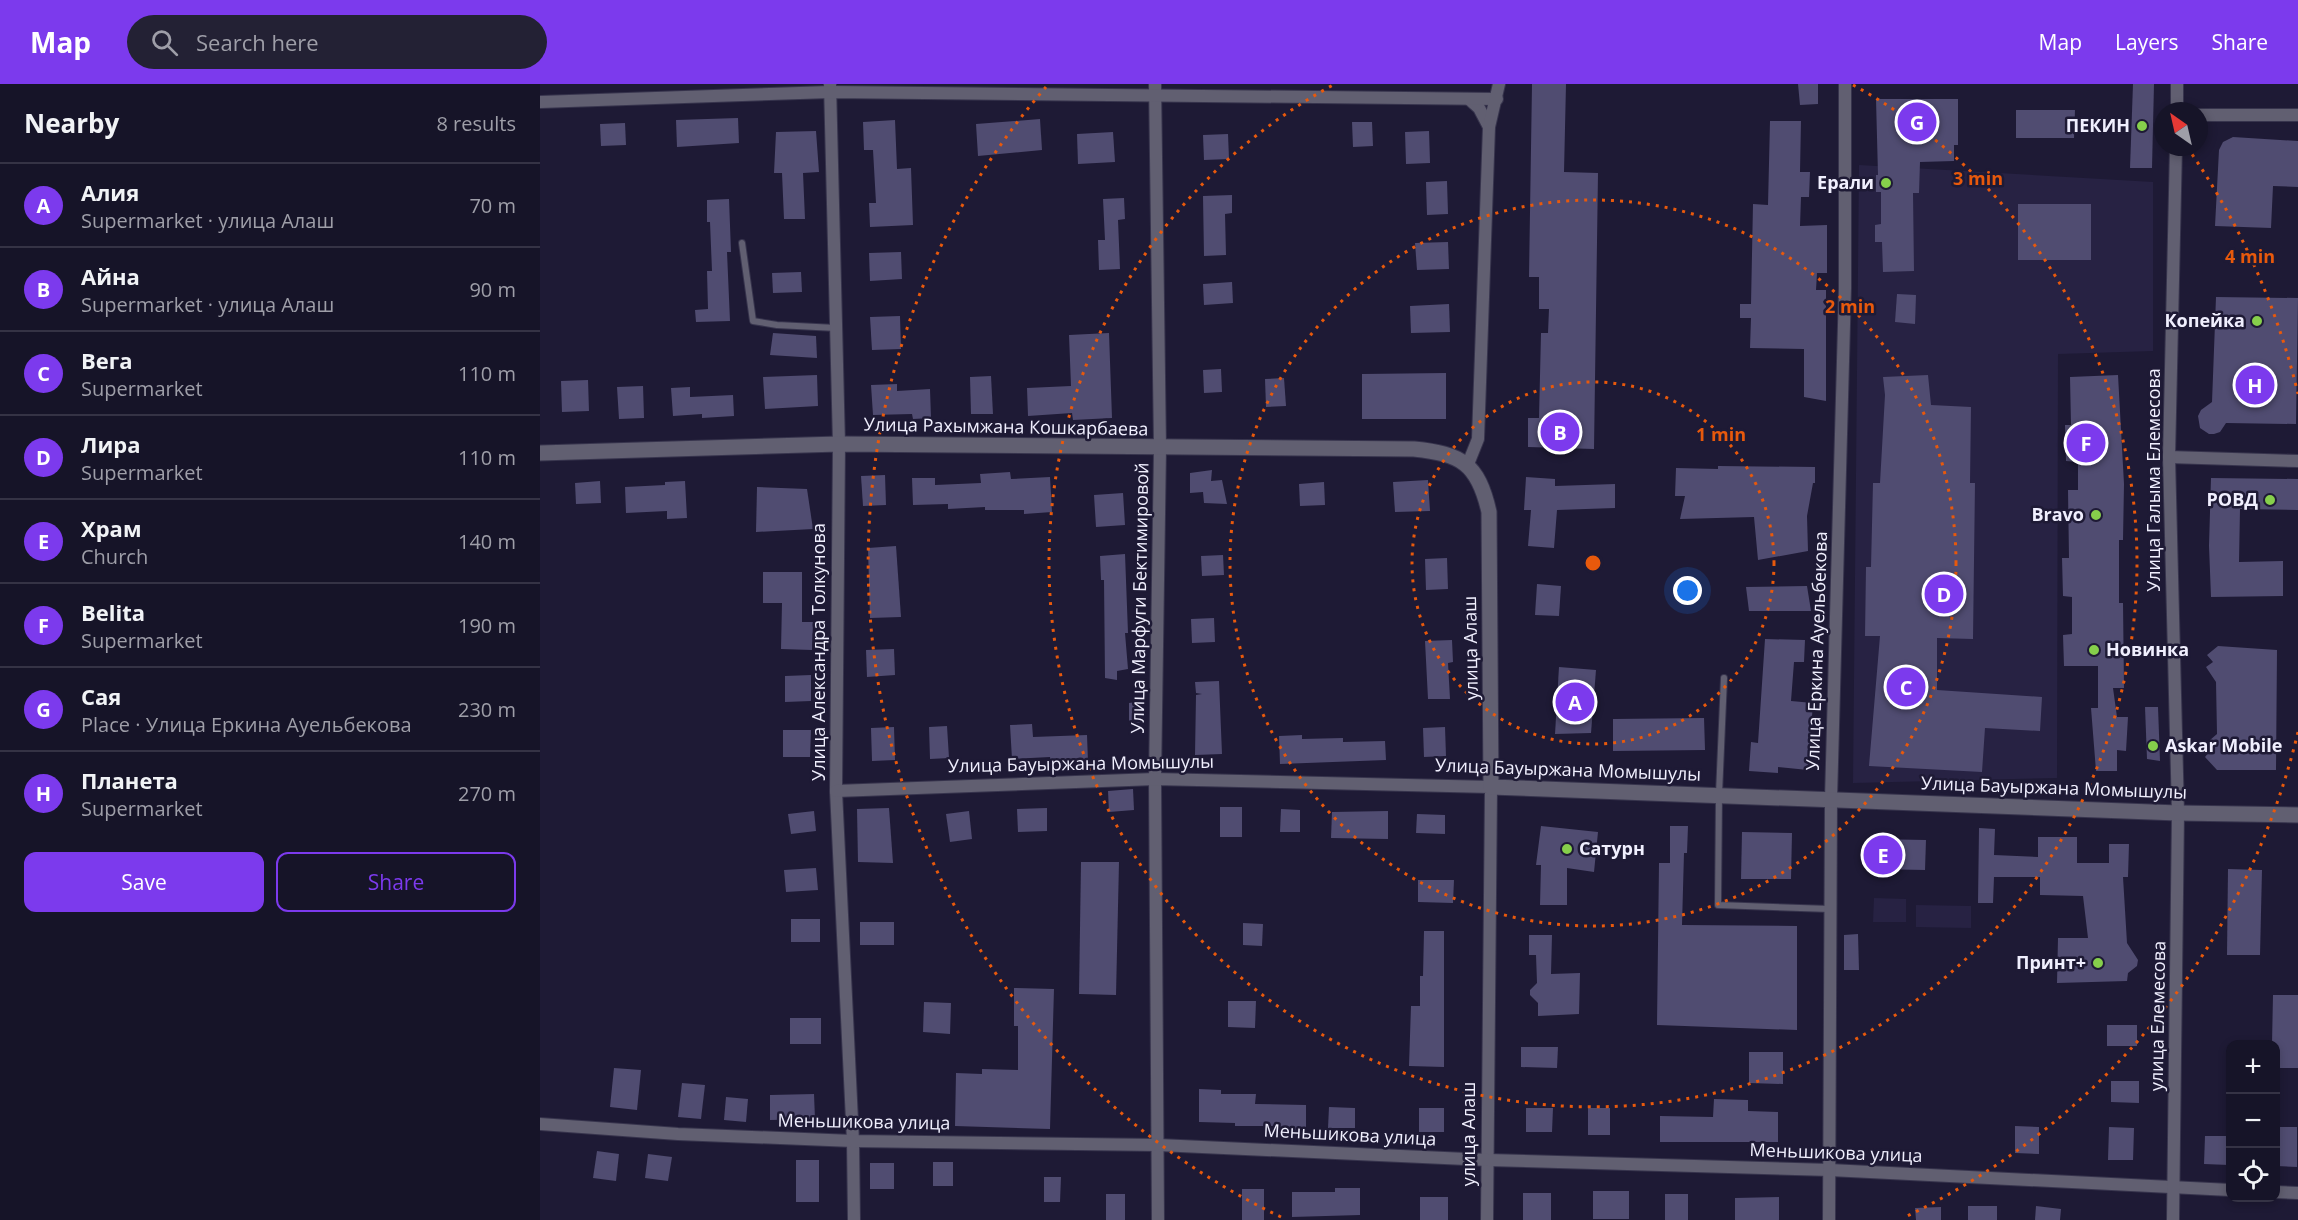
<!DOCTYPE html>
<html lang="en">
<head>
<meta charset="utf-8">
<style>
  :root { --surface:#161428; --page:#232134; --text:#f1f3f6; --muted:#9e9ea8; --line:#353345; --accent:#7c3aed }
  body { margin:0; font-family:"Open Sans",sans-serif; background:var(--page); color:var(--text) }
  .controls { position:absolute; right:18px; bottom:18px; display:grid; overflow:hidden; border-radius:12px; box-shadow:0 3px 9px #0003 }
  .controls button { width:54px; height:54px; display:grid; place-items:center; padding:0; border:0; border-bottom:2px solid var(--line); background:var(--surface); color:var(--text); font:30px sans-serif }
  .compass { position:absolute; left:1614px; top:18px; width:54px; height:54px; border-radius:50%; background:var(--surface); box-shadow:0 3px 9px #0003; rotate:326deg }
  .you { position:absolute; left:1148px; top:507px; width:21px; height:21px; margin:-15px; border:4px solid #fff; border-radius:50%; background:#1a73e8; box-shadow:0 0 0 9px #1a73e833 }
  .badge { display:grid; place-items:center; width:39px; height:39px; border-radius:50%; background:var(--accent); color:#fff; font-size:20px; font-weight:700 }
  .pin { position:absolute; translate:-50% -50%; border:3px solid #fff; box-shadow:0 2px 6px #0006 }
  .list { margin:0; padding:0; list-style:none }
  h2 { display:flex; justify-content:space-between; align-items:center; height:78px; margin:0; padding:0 24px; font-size:26px }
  h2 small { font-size:20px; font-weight:400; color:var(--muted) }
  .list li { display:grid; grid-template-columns:39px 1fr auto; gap:18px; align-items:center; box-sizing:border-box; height:84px; padding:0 24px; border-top:2px solid var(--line) }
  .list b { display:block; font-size:22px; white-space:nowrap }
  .list p { margin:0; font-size:20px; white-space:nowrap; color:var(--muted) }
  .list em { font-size:20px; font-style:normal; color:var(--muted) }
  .actions { display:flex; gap:12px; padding:18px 24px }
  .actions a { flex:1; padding:14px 0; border:2px solid var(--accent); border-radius:12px; text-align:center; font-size:21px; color:var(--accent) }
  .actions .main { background:var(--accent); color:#fff }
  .icon { flex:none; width:33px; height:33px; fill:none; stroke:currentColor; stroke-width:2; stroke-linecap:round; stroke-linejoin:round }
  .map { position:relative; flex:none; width:1758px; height:1136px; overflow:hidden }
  header { display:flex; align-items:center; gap:36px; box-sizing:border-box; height:84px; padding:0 30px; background:var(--accent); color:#fff }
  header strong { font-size:28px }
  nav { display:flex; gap:33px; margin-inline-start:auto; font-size:21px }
  .search { width:420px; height:54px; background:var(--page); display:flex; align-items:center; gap:15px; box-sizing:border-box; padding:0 21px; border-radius:33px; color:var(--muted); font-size:22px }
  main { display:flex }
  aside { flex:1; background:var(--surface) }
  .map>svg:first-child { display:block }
</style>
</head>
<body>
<header>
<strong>Map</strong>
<div class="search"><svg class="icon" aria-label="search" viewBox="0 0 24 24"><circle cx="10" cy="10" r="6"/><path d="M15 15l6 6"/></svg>Search here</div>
<nav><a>Map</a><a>Layers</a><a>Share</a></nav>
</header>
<main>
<aside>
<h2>Nearby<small>8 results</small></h2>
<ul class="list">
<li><span class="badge">A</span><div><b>Алия</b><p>Supermarket · улица Алаш</p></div><em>70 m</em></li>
<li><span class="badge">B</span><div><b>Айна</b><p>Supermarket · улица Алаш</p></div><em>90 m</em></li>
<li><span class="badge">C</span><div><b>Вега</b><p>Supermarket</p></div><em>110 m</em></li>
<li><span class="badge">D</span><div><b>Лира</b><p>Supermarket</p></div><em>110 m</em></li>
<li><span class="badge">E</span><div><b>Храм</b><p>Church</p></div><em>140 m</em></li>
<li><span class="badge">F</span><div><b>Belita</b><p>Supermarket</p></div><em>190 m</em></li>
<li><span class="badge">G</span><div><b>Сая</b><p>Place · Улица Еркина Ауельбекова</p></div><em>230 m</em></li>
<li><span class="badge">H</span><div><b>Планета</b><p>Supermarket</p></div><em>270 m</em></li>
</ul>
<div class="actions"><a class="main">Save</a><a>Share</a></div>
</aside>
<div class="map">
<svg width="1758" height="1136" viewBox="0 0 1758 1136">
  <rect width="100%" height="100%" fill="#1e1a35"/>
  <!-- built -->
  <g fill="#272243">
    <polygon points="1319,81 1613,98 1613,267 1518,270 1517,694 1313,699"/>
    <polygon points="1334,814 1366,815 1366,838 1333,838"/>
    <polygon points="1376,821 1431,822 1431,844 1376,843"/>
  </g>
  <!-- building -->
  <g fill="#504c71">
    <polygon points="992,0 1026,0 1024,88 1058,89 1054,365 988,363 988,334 999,334 1001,249 1008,249 1009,225 999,225 999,193 989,193"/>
    <polygon points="1258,0 1278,0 1278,20 1260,21"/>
    <polygon points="1593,0 1614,0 1612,84 1590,84"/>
    <polygon points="1336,15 1418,15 1418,61 1414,61 1414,77 1380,78 1379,109 1373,109 1374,187 1343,188 1342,158 1335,158 1335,141 1341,140 1341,108 1336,108 1336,91 1338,91"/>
    <polygon points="1476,26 1535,26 1534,54 1476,54"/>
    <polygon points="198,34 199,59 137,63 136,36"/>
    <polygon points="500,35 502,66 438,72 436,40"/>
    <polygon points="355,36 357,85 371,84 373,141 330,143 329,119 336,119 333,66 324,66 323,38"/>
    <polygon points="1230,37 1261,37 1260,88 1270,88 1269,113 1261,113 1260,142 1287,141 1287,189 1277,189 1276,206 1286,206 1286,317 1264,313 1264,265 1210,264 1211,234 1200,234 1200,220 1211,220 1213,120 1228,121"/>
    <polygon points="812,38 832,38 833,62 813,63"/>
    <polygon points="85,39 86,61 61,62 60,40"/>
    <polygon points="276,47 279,88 263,89 265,135 244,135 242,89 234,89 236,48"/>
    <polygon points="889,47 890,79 866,80 865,48"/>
    <polygon points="573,48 575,78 538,80 537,50"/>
    <polygon points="688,50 689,75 664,76 663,51"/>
    <polygon points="1693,53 1758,57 1758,103 1733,102 1731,144 1675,142 1679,66 1683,58"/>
    <polygon points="907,97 908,130 887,131 886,98"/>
    <polygon points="692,111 692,129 685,130 686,171 664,172 663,112"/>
    <polygon points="584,114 585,135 578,136 580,185 559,186 558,156 565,156 563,115"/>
    <polygon points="189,115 191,168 187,168 190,237 156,238 155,226 168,225 167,187 172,187 170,138 167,138 167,116"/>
    <rect x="1478" y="120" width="73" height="56"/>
    <polygon points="908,158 909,185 877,186 875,159"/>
    <polygon points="361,168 362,195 330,197 329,169"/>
    <polygon points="261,188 262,208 233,209 232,189"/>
    <polygon points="692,198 693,219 664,221 663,200"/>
    <polygon points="1357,210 1376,211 1375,240 1355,238"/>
    <polygon points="1676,213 1758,214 1756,340 1686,339 1680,348 1674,350 1669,350 1660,344 1658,332 1661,326 1672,318"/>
    <polygon points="909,220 910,248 871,249 870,222"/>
    <polygon points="360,232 361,265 332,266 330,233"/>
    <polygon points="233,249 276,252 277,274 230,271"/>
    <polygon points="569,249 572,334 533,336 532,329 488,332 487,304 531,302 529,251"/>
    <polygon points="681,285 682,308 664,309 663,286"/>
    <polygon points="906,289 906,335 822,335 822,290"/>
    <polygon points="277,291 278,322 225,325 223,293"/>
    <polygon points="1388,291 1391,321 1431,323 1430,399 1435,399 1433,555 1397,554 1397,606 1502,613 1500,647 1445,644 1442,688 1329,682 1340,552 1325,552 1326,483 1331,483 1333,399 1340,399 1345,311 1343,293"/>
    <polygon points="1578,291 1584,400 1583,456 1579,456 1579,519 1583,519 1584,604 1573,604 1577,633 1588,633 1586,667 1577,666 1577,687 1556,687 1551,624 1558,624 1558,582 1524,582 1523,551 1532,550 1532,513 1523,512 1522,474 1529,474 1528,406 1538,406 1538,378 1526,377 1525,341 1531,341 1530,293"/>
    <polygon points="451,292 453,330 431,330 430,293"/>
    <polygon points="744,294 746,322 726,323 725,295"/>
    <polygon points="48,296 49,327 22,328 21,297"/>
    <polygon points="357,300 357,307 390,305 391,334 373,335 372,330 333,331 331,301"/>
    <polygon points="103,302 104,334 79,335 77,303"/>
    <polygon points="150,303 150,313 193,311 194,332 162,334 162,330 133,332 131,304"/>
    <polygon points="1178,382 1275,383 1275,399 1273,399 1267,432 1268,467 1218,476 1214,433 1140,435 1145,412 1135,412 1136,384 1178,385"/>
    <polygon points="672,386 671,397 682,396 687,420 664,419 663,408 650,409 650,389"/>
    <polygon points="470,388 471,395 510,393 512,428 484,430 484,426 445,426 445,423 408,425 408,420 373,421 372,394 395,394 395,401 441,399 440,390"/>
    <polygon points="345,391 346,421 323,422 321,392"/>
    <polygon points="986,393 1015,395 1015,402 1075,400 1075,424 1017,426 1014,464 988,462 991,426 984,426"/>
    <polygon points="1671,394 1758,395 1758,426 1700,425 1699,478 1743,477 1743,512 1671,513 1669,462"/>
    <polygon points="888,396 890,427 855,428 853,398"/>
    <polygon points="60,397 61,419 36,420 35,399"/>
    <polygon points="145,397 147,434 127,435 127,427 86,429 85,403 125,401 125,398"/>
    <polygon points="784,398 785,421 760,422 759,400"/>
    <polygon points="217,403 267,405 273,445 216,448"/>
    <polygon points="583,409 585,441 556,443 554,411"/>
    <polygon points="356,462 361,533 330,534 328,464"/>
    <polygon points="585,470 588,549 585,549 588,585 577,587 577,596 565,594 564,496 561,496 560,472"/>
    <polygon points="683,471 684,491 662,492 661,472"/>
    <polygon points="907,474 908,505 886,506 885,475"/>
    <polygon points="223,488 262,488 262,538 273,538 272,566 241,565 242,519 223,519"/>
    <polygon points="997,500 1021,502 1019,532 995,531"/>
    <polygon points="1267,502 1271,527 1209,527 1206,503"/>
    <polygon points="674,534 675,558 652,559 651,535"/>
    <polygon points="1225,555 1265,556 1264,578 1254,578 1251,617 1273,619 1268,686 1238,683 1238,689 1209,687 1211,658 1218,659"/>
    <polygon points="912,556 913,578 908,579 910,615 888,615 885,557"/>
    <polygon points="1678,562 1737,566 1736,686 1677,686 1665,673 1669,668 1663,662 1677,650 1676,598 1666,583 1673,578 1667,571"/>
    <polygon points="354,565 355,591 327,593 326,566"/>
    <polygon points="1019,583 1056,586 1051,649 1015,650"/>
    <polygon points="271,591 271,617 245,618 245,592"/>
    <polygon points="679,597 682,670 655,671 656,611 662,610 656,609 655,598"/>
    <polygon points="604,617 603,639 589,638 589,619"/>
    <polygon points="1605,623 1618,623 1620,677 1607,675"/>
    <polygon points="1164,634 1165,666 1073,667 1073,635"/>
    <polygon points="492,640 493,653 547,651 548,678 511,679 510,673 472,675 470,641"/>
    <polygon points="407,642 409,674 390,675 389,643"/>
    <polygon points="354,643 355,676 332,677 331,644"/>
    <polygon points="905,643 906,672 884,673 883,644"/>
    <polygon points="243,646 271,646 270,673 243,673"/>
    <polygon points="762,651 762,655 803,654 803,658 845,657 846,676 740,680 739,652"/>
    <polygon points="593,705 594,726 569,728 568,707"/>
    <rect x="680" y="723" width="22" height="30"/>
    <polygon points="349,724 353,779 318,778 317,725"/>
    <polygon points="507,724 507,747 478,748 477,725"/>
    <polygon points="741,725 760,726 760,748 740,748"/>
    <polygon points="274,727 276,747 251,750 248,730"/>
    <polygon points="429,727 432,755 410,758 406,730"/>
    <polygon points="848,727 848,755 791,754 792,728"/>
    <polygon points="877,730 905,731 905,750 876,749"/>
    <polygon points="1001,742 1058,748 1054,788 1027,784 1027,821 1000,821 1001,781 996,781"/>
    <polygon points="1130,742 1148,742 1147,769 1144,769 1142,841 1257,842 1257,946 1117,941 1119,779 1130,779"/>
    <polygon points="1439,744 1455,745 1454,771 1498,773 1498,753 1537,753 1537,779 1569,779 1569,760 1589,760 1588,793 1583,793 1587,859 1598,876 1597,882 1588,889 1587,897 1517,899 1518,854 1548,854 1543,812 1500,811 1500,793 1454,793 1453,819 1438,819"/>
    <polygon points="1202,748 1252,749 1251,795 1201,795"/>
    <polygon points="1333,755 1386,756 1385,786 1333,785"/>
    <polygon points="541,778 579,778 576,911 539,910"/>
    <polygon points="276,784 278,806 246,808 244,786"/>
    <polygon points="1688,785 1722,786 1720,871 1687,871"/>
    <polygon points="878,796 914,796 913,819 878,818"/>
    <rect x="251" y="835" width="29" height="23"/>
    <rect x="320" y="838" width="34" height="23"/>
    <polygon points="703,839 723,840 722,862 703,861"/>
    <polygon points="884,847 904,847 904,983 869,982 871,922 880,922 880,892 883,892"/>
    <polygon points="1318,850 1319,886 1304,886 1304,851"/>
    <polygon points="989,851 1012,851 1011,890 1040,889 1039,930 998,932 998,919 990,911 990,906 997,899 996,871 989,871"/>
    <polygon points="474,904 514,905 510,1045 415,1042 416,989 442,990 442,985 478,986 478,942 474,942"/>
    <polygon points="1733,911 1758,911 1758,984 1736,984 1736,960 1732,960"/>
    <polygon points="688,917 716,917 715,944 688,943"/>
    <polygon points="384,918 411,919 410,950 383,948"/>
    <rect x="250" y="934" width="31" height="26"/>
    <rect x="1567" y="941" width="30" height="21"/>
    <polygon points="981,963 1018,963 1017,984 981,983"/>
    <polygon points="1209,968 1243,968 1243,1000 1209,999"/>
    <polygon points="74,984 101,986 97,1026 70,1023"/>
    <polygon points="1571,997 1599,997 1599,1019 1571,1018"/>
    <polygon points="142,999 165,1001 161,1035 138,1033"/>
    <polygon points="659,1005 681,1006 681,1010 716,1010 715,1020 766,1021 766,1046 735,1046 735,1042 695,1042 695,1039 659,1038"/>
    <polygon points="274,1010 275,1035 230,1036 230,1011"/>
    <polygon points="186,1013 208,1015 206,1038 184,1036"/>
    <polygon points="1174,1015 1208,1016 1208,1027 1238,1028 1238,1058 1120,1058 1120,1032 1173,1033"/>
    <polygon points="789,1023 815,1024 815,1044 788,1044"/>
    <rect x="879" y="1024" width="25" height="24"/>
    <polygon points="986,1024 1013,1024 1012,1048 986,1048"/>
    <rect x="1048" y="1024" width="22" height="27"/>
    <polygon points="1475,1042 1499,1043 1499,1070 1475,1069"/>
    <polygon points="1569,1043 1594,1044 1593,1076 1568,1076"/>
    <polygon points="1736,1043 1757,1043 1757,1083 1736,1082"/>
    <polygon points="1665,1052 1689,1052 1689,1081 1664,1080"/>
    <polygon points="57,1067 79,1070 76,1097 53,1094"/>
    <polygon points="108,1070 132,1073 128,1097 105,1094"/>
    <rect x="256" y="1076" width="23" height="42"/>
    <rect x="393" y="1078" width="20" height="24"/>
    <rect x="330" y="1079" width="24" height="26"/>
    <polygon points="504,1093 521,1093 520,1118 504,1118"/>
    <polygon points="795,1104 820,1104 820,1131 752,1133 752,1108 795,1108"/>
    <rect x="702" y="1105" width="22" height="31"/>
    <rect x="1053" y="1107" width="36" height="28"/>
    <rect x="983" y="1109" width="28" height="27"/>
    <rect x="566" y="1110" width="19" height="26"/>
    <rect x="1125" y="1110" width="23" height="26"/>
    <rect x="880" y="1113" width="28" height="23"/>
    <polygon points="1239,1113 1239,1136 1195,1136 1195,1114"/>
    <rect x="1428" y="1122" width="29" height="14"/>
    <polygon points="1496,1122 1521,1125 1520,1136 1495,1136"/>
    <polygon points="1401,1123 1401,1136 1376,1136 1375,1124"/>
  </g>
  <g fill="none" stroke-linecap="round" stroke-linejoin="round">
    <defs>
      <g id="service">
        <polyline points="202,159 213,237 237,241 296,244"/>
        <polyline points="1184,594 1179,710 1178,821 1290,825"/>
      </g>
      <g id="minor">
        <polyline points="290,0 299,360 296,707 313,1057 314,1136"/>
        <polyline points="615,0 620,364 615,695 618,1136"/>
        <polyline points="929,15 939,24 949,43"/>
        <polyline points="0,18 290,8 957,15"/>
        <polyline points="1637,27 1637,0"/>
        <polyline points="1659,31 1758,31"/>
        <polyline points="1629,373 1758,377"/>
        <polyline points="928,380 938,355 949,43 959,0"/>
        <polyline points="296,707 615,695 951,703 947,1136"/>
        <polyline points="0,1040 138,1050 313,1057 619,1061 948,1076 1290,1086 1690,1106"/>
        <polyline points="1736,1108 1758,1109"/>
        <polyline points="1289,1136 1291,715 1305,204 1305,0"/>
        <polyline points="1633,1136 1638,729 1629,373 1636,63"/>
      </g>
      <path id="tertiary" d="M0,369L299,360L874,365C921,370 938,379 949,428L951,703L1638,729L1758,731"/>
    </defs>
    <!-- service casing -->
    <use href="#service" stroke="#37344d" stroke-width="8"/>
    <!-- minor casing -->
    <use href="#minor" stroke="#37344d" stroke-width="14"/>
    <!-- tertiary casing -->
    <use href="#tertiary" stroke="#37344d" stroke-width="17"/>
    <!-- service -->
    <use href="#service" stroke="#615f71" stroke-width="6"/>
    <!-- minor -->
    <use href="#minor" stroke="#615f71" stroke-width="12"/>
    <!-- tertiary -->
    <use href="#tertiary" stroke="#615f71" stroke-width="15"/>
  </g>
  <!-- distance rings -->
  <g fill="none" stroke="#e8590c" stroke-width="3" stroke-dasharray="3 6">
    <circle cx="1053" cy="479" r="181"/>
    <circle cx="1053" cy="479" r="363"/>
    <path d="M1313 1A544 544 0 1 1 793 1"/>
    <path d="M1758 648A725 725 0 0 1 1365 1133M741 1133A725 725 0 0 1 506 3M1647 63A725 725 0 0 1 1758 310"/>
  </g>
  <!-- markers -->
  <g fill="#86cf4b" stroke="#1e1a35" stroke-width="2">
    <circle cx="1602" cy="42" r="6"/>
    <circle cx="1346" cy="99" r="6"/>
    <circle cx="1717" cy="237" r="6"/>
    <circle cx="1730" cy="416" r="6"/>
    <circle cx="1556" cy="431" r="6"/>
    <circle cx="1554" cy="566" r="6"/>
    <circle cx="1613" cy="662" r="6"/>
    <circle cx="1027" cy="765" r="6"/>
    <circle cx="1558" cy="879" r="6"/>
  </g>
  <g text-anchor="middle" stroke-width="5" stroke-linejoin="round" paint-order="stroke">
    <!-- poi labels -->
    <g font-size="18" font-weight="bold" fill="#f0effe" stroke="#1e1a35" text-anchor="end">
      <text x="1590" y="48">ПЕКИН</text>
      <text x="1334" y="105">Ерали</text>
      <text x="1705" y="243">Копейка</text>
      <text x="1718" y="422">РОВД</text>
      <text x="1544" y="437">Bravo</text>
      <text x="1566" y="572" text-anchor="start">Новинка</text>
      <text x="1625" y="668" text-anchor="start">Askar Mobile</text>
      <text x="1039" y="771" text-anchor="start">Сатурн</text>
      <text x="1546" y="885">Принт+</text>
    </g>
    <!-- street labels -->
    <g font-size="18" fill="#f0effe" stroke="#1e1a35">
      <text transform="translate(466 343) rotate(1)" y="6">Улица Рахымжана Кошкарбаева</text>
      <text transform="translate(1614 396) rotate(-90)" y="6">Улица Галыма Елемесова</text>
      <text transform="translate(600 514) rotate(-89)" y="6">Улица Марфуги Бектимировой</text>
      <text transform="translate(931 564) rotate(-91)" y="6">улица Алаш</text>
      <text transform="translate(1277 567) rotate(-88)" y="6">Улица Еркина Ауельбекова</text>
      <text transform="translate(279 568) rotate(-90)" y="6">Улица Александра Толкунова</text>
      <text transform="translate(541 680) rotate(-1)" y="6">Улица Бауыржана Момышулы</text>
      <text transform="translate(1028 686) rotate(2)" y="6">Улица Бауыржана Момышулы</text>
      <text transform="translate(1514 704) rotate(2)" y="6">Улица Бауыржана Момышулы</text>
      <text transform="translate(1618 932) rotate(-89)" y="6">улица Елемесова</text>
      <text transform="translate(324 1038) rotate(1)" y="6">Меньшикова улица</text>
      <text transform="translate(929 1050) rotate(-90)" y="6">улица Алаш</text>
      <text transform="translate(810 1051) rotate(3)" y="6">Меньшикова улица</text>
      <text transform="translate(1296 1069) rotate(2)" y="6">Меньшикова улица</text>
    </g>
  </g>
  <circle cx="1053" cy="479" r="9" fill="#e8590c" stroke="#1e1a35" stroke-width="3"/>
  <g font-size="18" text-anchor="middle" font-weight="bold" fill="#e8590c" stroke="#1e1a35" stroke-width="5" stroke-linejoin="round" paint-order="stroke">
    <text x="1438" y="101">3 min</text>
    <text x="1710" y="179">4 min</text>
    <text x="1310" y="229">2 min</text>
    <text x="1181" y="357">1 min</text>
  </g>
</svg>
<div class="controls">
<button>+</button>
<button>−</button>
<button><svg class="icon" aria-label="locate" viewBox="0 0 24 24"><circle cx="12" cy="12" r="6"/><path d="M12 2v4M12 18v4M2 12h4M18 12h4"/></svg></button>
</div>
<svg class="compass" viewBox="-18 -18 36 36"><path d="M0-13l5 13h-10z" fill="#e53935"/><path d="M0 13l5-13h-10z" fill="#9e9ea8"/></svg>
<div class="you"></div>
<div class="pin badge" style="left:1035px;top:618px">A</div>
<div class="pin badge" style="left:1020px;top:348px">B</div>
<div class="pin badge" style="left:1366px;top:603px">C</div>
<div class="pin badge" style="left:1404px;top:510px">D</div>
<div class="pin badge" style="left:1343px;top:771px">E</div>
<div class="pin badge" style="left:1546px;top:359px">F</div>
<div class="pin badge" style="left:1377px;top:38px">G</div>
<div class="pin badge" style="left:1715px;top:301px">H</div>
</div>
</main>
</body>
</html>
